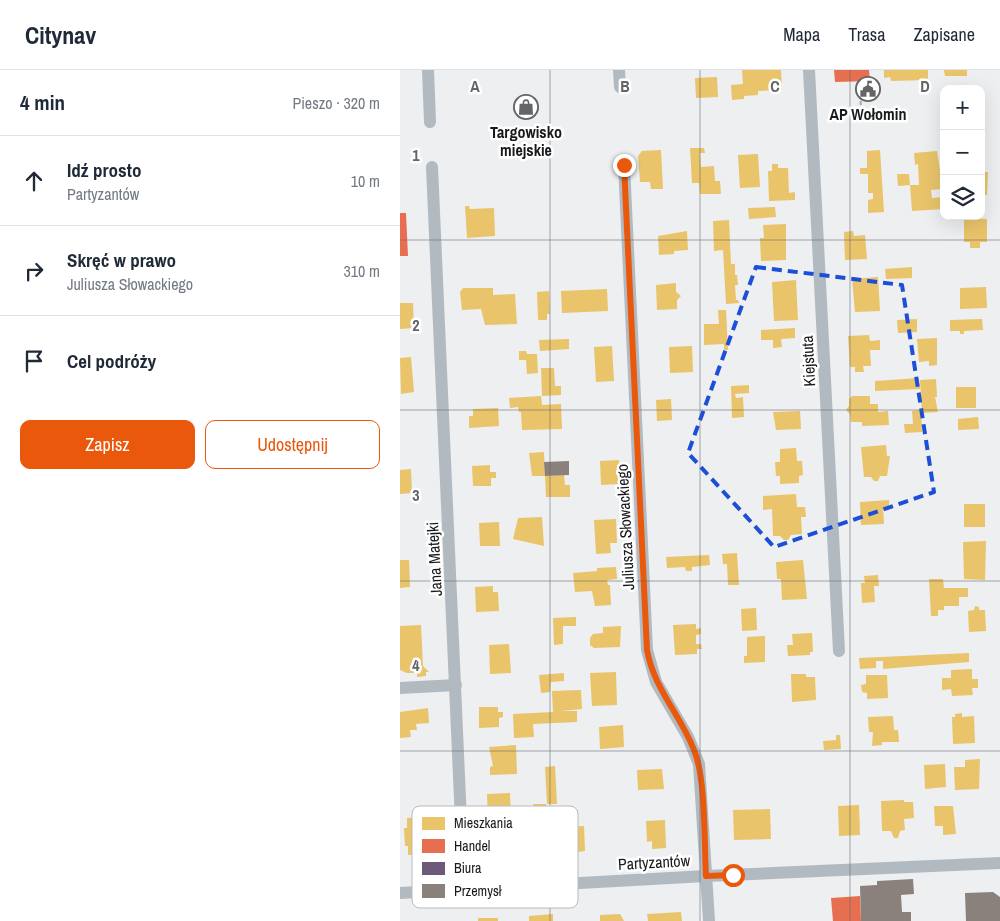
<!DOCTYPE html>
<html lang="pl">
<head>
<meta charset="utf-8">
<style>
  :root { --surface:#fff; --page:#f6f6f7; --text:#1f2937; --muted:#747a83; --line:#e0e1e3; --accent:#ea580c }
  body { margin:0; font-family:"Archivo Narrow",sans-serif; background:var(--page); color:var(--text) }
  .controls { position:absolute; right:15px; top:15px; display:grid; overflow:hidden; border-radius:10px; box-shadow:0 5px 20px #0002 }
  .controls button { width:45px; height:45px; display:grid; place-items:center; padding:0; border:0; border-bottom:1px solid var(--line); background:var(--surface); color:var(--text); font:25px sans-serif }
  .stop { position:absolute; width:15px; height:15px; margin:-11px; border:4px solid #ea580c; border-radius:50%; background:#fff }
  .stop.end { background:#ea580c; border-color:#fff; box-shadow:0 1px 5px #0008 }
  .list { margin:0; padding:0; list-style:none }
  h2 { display:flex; justify-content:space-between; align-items:center; height:65px; margin:0; padding:0 20px; font-size:21px }
  h2 small { font-size:16px; font-weight:400; color:var(--muted) }
  .list li { display:grid; grid-template-columns:32px 1fr auto; gap:15px; align-items:center; box-sizing:border-box; height:90px; padding:0 20px; border-top:1px solid var(--line) }
  .list b { display:block; font-size:19px; white-space:nowrap }
  .list p { margin:0; font-size:16px; white-space:nowrap; color:var(--muted) }
  .list em { font-size:16px; font-style:normal; color:var(--muted) }
  .actions { display:flex; gap:10px; padding:15px 20px }
  .actions a { flex:1; padding:11px 0; border:1px solid var(--accent); border-radius:10px; text-align:center; font-size:18px; color:var(--accent) }
  .actions .main { background:var(--accent); color:#fff }
  .icon { flex:none; width:28px; height:28px; fill:none; stroke:currentColor; stroke-width:2; stroke-linecap:round; stroke-linejoin:round }
  .map { position:relative; flex:none; width:600px; height:851px; overflow:hidden }
  header { display:flex; align-items:center; gap:30px; box-sizing:border-box; height:70px; padding:0 25px; background:var(--surface); border-bottom:1px solid var(--line) }
  header strong { font-size:24px }
  nav { display:flex; gap:28px; margin-inline-start:auto; font-size:18px }
  main { display:flex }
  aside { flex:1; background:var(--surface) }
  .map>svg:first-child { display:block }
</style>
</head>
<body>
<header>
<strong>Citynav</strong>
<nav><a>Mapa</a><a>Trasa</a><a>Zapisane</a></nav>
</header>
<main>
<aside>
<h2>4 min<small>Pieszo · 320 m</small></h2>
<ul class="list">
<li><svg class="icon" aria-label="ahead" viewBox="0 0 24 24"><path d="M12 20V5M6 11l6-6 6 6"/></svg><div><b>Idź prosto</b><p>Partyzantów</p></div><em>10 m</em></li>
<li><svg class="icon" aria-label="right" viewBox="0 0 24 24"><path d="M7 20v-9h11M14 6l5 5-5 5"/></svg><div><b>Skręć w prawo</b><p>Juliusza Słowackiego</p></div><em>310 m</em></li>
<li><svg class="icon" aria-label="arrive" viewBox="0 0 24 24"><path d="M6 21V4h12l-3 4 3 4H6"/></svg><div><b>Cel podróży</b></div></li>
</ul>
<div class="actions"><a class="main">Zapisz</a><a>Udostępnij</a></div>
</aside>
<div class="map">
<svg width="600" height="851" viewBox="0 0 600 851">
  <rect width="100%" height="100%" fill="#edeff1"/>
  <!-- homes -->
  <g fill="#e9c46a">
    <polygon points="342,0 381,0 382,20 358,21 358,25 344,26 344,29 332,30 331,15 343,14"/>
    <polygon points="484,0 528,0 528,10 491,11 490,7 484,8"/>
    <polygon points="544,0 567,0 567,6 545,6"/>
    <polygon points="317,7 318,27 296,28 295,8"/>
    <polygon points="290,78 304,78 305,83 300,83 301,97 314,96 315,111 320,111 321,124 300,124 299,113 292,113"/>
    <polygon points="261,80 263,119 251,119 250,112 240,112 238,86 242,81"/>
    <polygon points="480,80 484,142 468,143 468,130 473,129 473,123 468,123 468,104 460,104 460,98 467,98 467,81"/>
    <polygon points="537,81 543,119 531,120 532,128 544,127 544,139 512,141 510,115 519,115 518,94 515,95 514,83"/>
    <polygon points="358,84 360,117 340,118 338,85"/>
    <polygon points="372,94 378,94 378,98 388,98 389,123 395,122 395,130 369,131 368,101 372,101"/>
    <polygon points="581,102 588,102 587,125 581,125"/>
    <polygon points="497,104 509,104 510,115 498,116"/>
    <polygon points="65,136 69,136 70,139 94,138 95,166 67,168"/>
    <polygon points="375,137 376,147 349,149 348,138"/>
    <polygon points="564,148 587,149 587,172 580,172 580,178 570,178 570,172 564,172"/>
    <polygon points="329,150 331,194 335,194 335,205 337,205 338,215 335,215 336,230 338,230 339,233 326,234 323,180 314,181 313,151"/>
    <polygon points="386,154 386,190 361,191 360,168 364,168 363,155"/>
    <polygon points="287,161 288,180 274,181 274,184 259,185 258,166"/>
    <polygon points="453,161 454,166 465,165 467,189 445,190 444,162"/>
    <polygon points="512,197 512,208 486,209 485,199"/>
    <polygon points="478,207 480,241 455,242 452,209"/>
    <polygon points="396,210 398,250 374,251 372,212"/>
    <polygon points="276,213 276,222 281,226 277,230 277,239 257,240 256,215"/>
    <polygon points="586,217 587,238 560,239 560,218"/>
    <polygon points="63,218 93,218 93,225 115,224 117,254 85,255 81,239 62,240 60,222"/>
    <polygon points="207,219 208,241 162,243 161,221"/>
    <polygon points="149,221 150,244 147,244 147,250 138,250 137,222"/>
    <polygon points="0,233 13,233 14,258 0,259"/>
    <polygon points="318,240 326,240 328,280 324,280 324,274 304,275 304,254 319,254"/>
    <polygon points="517,249 517,262 498,263 497,250"/>
    <polygon points="582,249 583,260 564,261 564,264 560,264 560,261 550,261 550,250"/>
    <polygon points="395,258 395,268 381,269 382,277 373,278 373,270 361,270 361,260"/>
    <polygon points="469,265 470,271 480,270 480,280 470,280 471,296 463,296 464,302 455,302 455,297 450,297 448,266"/>
    <polygon points="537,268 537,295 529,296 529,291 519,292 517,269"/>
    <polygon points="169,269 169,279 140,281 139,270"/>
    <polygon points="212,276 214,311 196,312 194,277"/>
    <polygon points="292,276 293,302 270,303 269,277"/>
    <polygon points="119,281 126,281 127,284 137,284 138,303 127,304 126,290 119,290"/>
    <polygon points="11,287 14,322 1,324 0,288"/>
    <polygon points="141,298 154,298 155,316 161,316 161,325 142,326"/>
    <polygon points="519,308 520,319 475,321 475,311"/>
    <polygon points="536,309 537,327 535,327 538,342 522,343 520,310"/>
    <polygon points="349,315 349,323 335,324 336,328 343,327 344,347 332,348 331,316"/>
    <rect x="556" y="317" width="20" height="21"/>
    <polygon points="141,326 142,335 161,334 162,359 122,360 121,342 119,342 118,337 110,338 109,328"/>
    <polygon points="452,326 470,326 470,334 478,334 478,342 488,341 489,355 462,356 462,352 451,352 450,344 446,340 449,336 449,329"/>
    <polygon points="271,329 272,350 257,351 256,330"/>
    <polygon points="98,338 99,356 69,358 69,346 73,346 73,339"/>
    <polygon points="521,340 522,362 505,363 504,354 513,354 512,341"/>
    <polygon points="400,341 401,359 376,360 373,342"/>
    <polygon points="578,347 579,359 558,360 558,349"/>
    <polygon points="486,375 487,386 490,386 487,406 480,406 478,411 474,411 471,407 464,407 461,377"/>
    <polygon points="396,378 397,391 402,391 403,405 399,406 399,413 380,414 380,406 376,406 375,392 380,392 380,379"/>
    <polygon points="144,382 145,406 132,406 129,383"/>
    <polygon points="219,390 220,414 201,415 200,391"/>
    <polygon points="90,395 90,402 96,402 96,408 91,408 91,416 73,416 72,396"/>
    <polygon points="11,399 12,423 0,424 0,400"/>
    <polygon points="164,405 165,415 170,415 170,427 146,427 145,406"/>
    <polygon points="396,424 397,437 405,437 406,447 401,447 402,464 391,465 388,470 384,470 380,466 373,466 372,439 363,440 363,426"/>
    <polygon points="489,430 489,437 483,438 484,454 461,455 460,432"/>
    <rect x="564" y="434" width="21" height="23"/>
    <polygon points="142,447 144,476 113,469 118,448"/>
    <polygon points="216,449 217,473 210,473 211,483 196,484 194,450"/>
    <polygon points="99,452 100,476 80,476 79,453"/>
    <polygon points="586,471 585,510 564,509 563,472"/>
    <polygon points="337,483 339,515 328,515 327,494 323,494 322,484"/>
    <polygon points="309,485 310,495 292,497 292,501 286,501 285,497 267,498 266,487"/>
    <polygon points="0,490 9,490 10,517 0,518"/>
    <polygon points="403,490 407,529 382,530 381,509 377,509 376,492"/>
    <polygon points="216,497 217,509 207,510 208,515 210,515 211,535 195,536 192,521 175,522 173,503 197,501 197,498"/>
    <polygon points="478,505 479,516 474,516 475,532 462,533 461,513 465,513 464,506"/>
    <polygon points="529,509 543,509 544,518 568,518 568,527 559,527 559,536 544,536 544,540 538,540 538,546 531,546"/>
    <polygon points="93,516 93,522 98,522 99,541 76,542 75,517"/>
    <polygon points="575,536 579,537 579,540 585,540 586,561 569,562 568,541 574,540"/>
    <polygon points="356,538 357,560 342,561 341,539"/>
    <polygon points="176,547 176,556 163,556 163,574 154,575 153,548"/>
    <polygon points="296,554 296,559 301,558 301,564 296,565 296,574 301,574 302,579 297,579 297,584 275,585 273,555"/>
    <polygon points="21,555 23,596 29,602 26,602 26,606 17,607 17,603 7,603 0,600 0,556"/>
    <polygon points="221,556 220,577 194,578 190,575 190,568 193,564 203,563 203,557"/>
    <polygon points="412,563 413,582 410,582 410,585 388,586 387,575 393,575 392,564"/>
    <polygon points="365,566 365,592 344,593 344,586 347,586 347,567"/>
    <polygon points="109,574 111,603 90,604 89,575"/>
    <polygon points="569,583 569,592 483,599 483,591 476,591 476,598 460,599 459,588"/>
    <polygon points="572,599 572,609 578,609 578,618 572,618 573,625 552,626 551,619 542,620 542,608 551,608 551,600"/>
    <polygon points="216,602 217,635 192,636 190,603"/>
    <polygon points="164,603 164,611 151,612 150,622 141,623 139,605"/>
    <polygon points="391,604 406,604 406,607 415,607 416,630 392,632"/>
    <polygon points="466,605 487,605 488,628 467,629 467,623 462,622 461,615 466,614"/>
    <polygon points="181,620 182,639 161,641 177,641 177,652 133,654 134,667 114,668 113,644 153,642 152,621"/>
    <polygon points="79,637 98,637 98,642 103,642 103,647 99,648 99,657 79,658"/>
    <polygon points="28,638 29,653 16,654 17,660 10,660 11,667 0,668 0,642"/>
    <polygon points="562,643 562,647 574,646 575,673 553,674 552,647 555,647 555,644"/>
    <polygon points="493,646 494,660 498,660 499,672 482,672 482,675 472,676 473,662 469,662 468,647"/>
    <polygon points="223,655 224,677 200,679 199,657"/>
    <polygon points="436,665 440,665 441,679 424,680 423,671 436,670"/>
    <polygon points="116,675 117,704 90,705 90,697 93,696 89,677"/>
    <polygon points="580,689 579,719 555,720 554,697 565,697 565,690"/>
    <polygon points="545,694 546,717 525,719 524,695"/>
    <polygon points="155,696 157,734 147,734 145,697"/>
    <polygon points="262,699 264,719 238,720 237,700"/>
    <polygon points="110,723 111,749 88,750 87,724"/>
    <polygon points="504,730 504,732 513,732 514,748 504,749 505,760 500,761 498,768 494,768 491,761 482,761 481,731"/>
    <polygon points="133,734 146,734 148,757 135,758"/>
    <polygon points="459,735 460,765 439,766 438,736"/>
    <polygon points="534,736 553,736 556,764 543,765 543,756 535,756"/>
    <polygon points="370,739 371,769 334,770 333,740"/>
    <polygon points="31,747 29,773 32,773 33,784 8,785 8,776 5,776 4,758 7,758 7,748"/>
    <polygon points="265,750 266,778 252,779 252,771 247,772 246,751"/>
    <polygon points="184,756 185,781 178,782 178,776 164,776 164,769 159,769 159,763 164,763 163,757"/>
    <polygon points="281,842 282,851 248,851 247,844"/>
    <polygon points="153,844 153,851 129,851 129,846"/>
    <polygon points="220,844 224,851 200,851 200,845"/>
    <rect x="78" y="848" width="20" height="3"/>
  </g>
  <!-- shops -->
  <g fill="#e76f51">
    <polygon points="434,0 469,0 470,11 435,12"/>
    <polygon points="0,143 6,143 8,186 0,186"/>
    <polygon points="460,826 461,851 433,851 431,828"/>
  </g>
  <!-- offices -->
  <polygon fill="#6d597a" points="465,16 472,16 473,27 465,28"/>
  <!-- industry -->
  <g fill="#8a817c">
    <polygon points="169,391 169,405 145,406 144,392"/>
    <polygon points="513,809 514,824 501,825 502,842 511,842 511,851 461,851 460,816 477,815 477,811"/>
    <polygon points="593,822 600,827 600,851 566,851 565,823"/>
  </g>
  <g fill="none" stroke-linecap="round" stroke-linejoin="round">
    <!-- path -->
    <polyline stroke="#aeb4b8" stroke-width="2.5" stroke-dasharray="4 4" stroke-linecap="butt" points="460,15 461,41"/>
    <!-- street -->
    <g stroke="#b1bac1" stroke-width="12">
      <polyline points="28,0 30,52"/>
      <polyline points="219,0 220,17"/>
      <polyline points="409,0 439,581"/>
      <polyline points="224,95 247,580 256,612 288,667 299,694 309,851"/>
      <polyline points="32,97 64,819"/>
      <polyline points="0,618 56,615"/>
      <polyline points="0,823 306,806 600,793"/>
    </g>
  </g>
  <g fill="none" stroke-linecap="round" stroke-linejoin="round">
    <!-- route -->
    <path stroke="#ea580c" stroke-width="6" d="M224,95L247,580C254,619 280,644 294,680C306,708 304,773 306,806L333,805"/>
  </g>
  <!-- marked area -->
  <path fill="none" stroke="#1d4ed8" stroke-width="4" stroke-dasharray="10 6" stroke-linejoin="round" d="M356,197L502,215L534,422L374,477L288,383Z"/>
  <!-- grid -->
  <path fill="none" stroke="#636566" stroke-width="1" stroke-opacity="0.55" d="M150,0V851M300,0V851M450,0V851M0,170H600M0,340H600M0,511H600M0,681H600"/>
  <!-- icons -->
  <defs>
    <symbol id="civic-ring" viewBox="-11 -11 22 22"><circle r="9.5" fill="#fff" stroke="#636566" stroke-width="1.5"/><path d="M-.6-6.5H3V-4.5H.6V-3L4-1V1h2V6H-6V1h2V-1L-.6-3ZM-1.2 2.5V6h2.4V2.5Z" fill="#636566"/></symbol>
    <symbol id="shop-ring" viewBox="-11 -11 22 22"><circle r="9.5" fill="#fff" stroke="#636566" stroke-width="1.5"/><path d="M-5-2.5h2.3a2.7 3.5 0 0 1 5.4 0H5L5.5 6h-11ZM-1.5-2.5h3a1.5 2.3 0 0 0-3 0Z" fill="#636566"/></symbol>
  </defs>
  <g fill-rule="evenodd">
    <use href="#civic-ring" x="454" y="5" width="28" height="28"/>
    <use href="#shop-ring" x="112" y="23" width="28" height="28"/>
  </g>
  <g text-anchor="middle" stroke-width="5" stroke-linejoin="round" paint-order="stroke">
    <!-- poi labels -->
    <g font-size="16" font-weight="bold" fill="#191a1b" stroke="#fff">
      <text x="468" y="50">AP Wołomin</text>
      <text x="126" y="68">Targowisko<tspan x="126" dy="18">miejskie</tspan></text>
    </g>
    <!-- street labels -->
    <g font-size="16" fill="#191a1b" stroke="#fff">
      <text transform="translate(408 291) rotate(-93)" y="6">Kiejstuta</text>
      <text transform="translate(225 457) rotate(-93)" y="6">Juliusza Słowackiego</text>
      <text transform="translate(34 489) rotate(-93)" y="6">Jana Matejki</text>
      <text transform="translate(254 792) rotate(-3)" y="6">Partyzantów</text>
    </g>
  </g>
  <!-- legend -->
  <rect x="12" y="736" width="166" height="102" rx="8" fill="#fff" stroke="#bababb" stroke-width="1"/>
  <rect x="22" y="747" width="23" height="13" fill="#e9c46a"/>
  <rect x="22" y="769" width="23" height="14" fill="#e76f51"/>
  <rect x="22" y="792" width="23" height="13" fill="#6d597a"/>
  <rect x="22" y="814" width="23" height="14" fill="#8a817c"/>
  <g font-size="14" fill="#191a1b">
    <text x="54" y="758">Mieszkania</text>
    <text x="54" y="781">Handel</text>
    <text x="54" y="803">Biura</text>
    <text x="54" y="826">Przemysł</text>
  </g>
  <g font-size="16" text-anchor="middle" font-weight="bold" fill="#636566" stroke="#fff" stroke-width="5" stroke-linejoin="round" paint-order="stroke">
    <text x="75" y="22">A</text>
    <text x="225" y="22">B</text>
    <text x="375" y="22">C</text>
    <text x="525" y="22">D</text>
    <text x="16" y="91">1</text>
    <text x="16" y="261">2</text>
    <text x="16" y="431">3</text>
    <text x="16" y="601">4</text>
  </g>
</svg>
<div class="controls">
<button>+</button>
<button>−</button>
<button><svg class="icon" aria-label="layers" viewBox="0 0 24 24"><path d="M12 4l9 5-9 5-9-5zM3 14l9 5 9-5"/></svg></button>
</div>
<div class="stop" style="left:333px;top:805px"></div>
<div class="stop end" style="left:224px;top:95px"></div>
</div>
</main>
</body>
</html>
